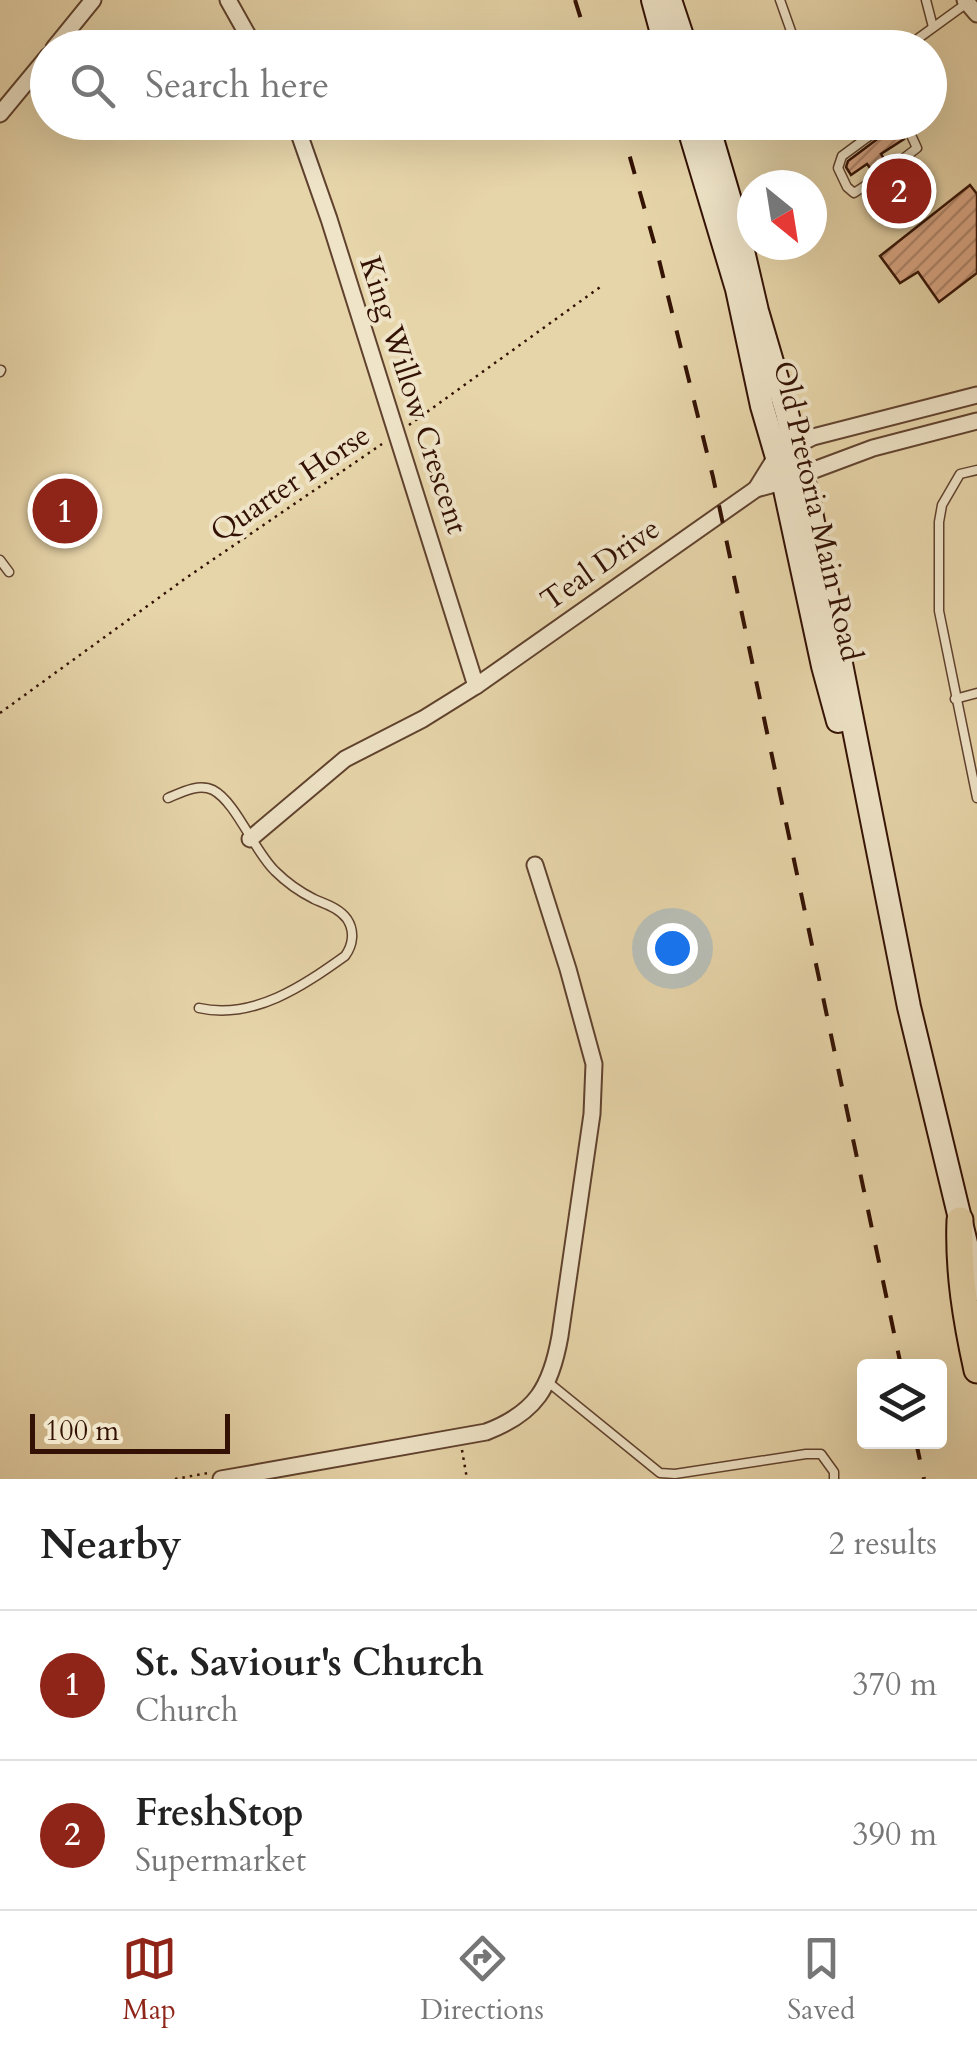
<!DOCTYPE html>
<html lang="en">
<head>
<meta charset="utf-8">
<style>
  :root { --surface:#fff; --page:#f2f2f2; --text:#222; --muted:#767676; --line:#e0e0e0; --accent:#8f2418 }
  body { margin:0; font-family:Cardo,serif; background:var(--page); color:var(--text) }
  .controls { position:absolute; right:30px; bottom:30px; display:grid; overflow:hidden; border-radius:10px; box-shadow:0 10px 40px #0002 }
  .controls button { width:90px; height:90px; display:grid; place-items:center; padding:0; border:0; border-bottom:2px solid var(--line); background:var(--surface); color:var(--text); font:50px sans-serif }
  .compass { position:absolute; left:737px; top:170px; width:90px; height:90px; border-radius:50%; background:var(--surface); box-shadow:0 10px 40px #0002; rotate:150deg }
  .scale { position:absolute; left:30px; bottom:25px; width:200px; box-sizing:border-box; padding-left:10px; border:5px solid #331104; border-top:0; font-size:28px; line-height:35px; white-space:nowrap; color:#331104; -webkit-text-stroke:8px #efe4c8; paint-order:stroke }
  .you { position:absolute; left:672px; top:948px; width:35px; height:35px; margin:-25px; border:8px solid #fff; border-radius:50%; background:#1a73e8; box-shadow:0 0 0 15px #1a73e833 }
  .badge { display:grid; place-items:center; width:65px; height:65px; border-radius:50%; background:var(--accent); color:#fff; font-size:32px; font-weight:700 }
  .pin { position:absolute; translate:-50% -50%; border:5px solid #fff; box-shadow:0 2px 10px #0006 }
  .list { margin:0; padding:0; list-style:none }
  h2 { display:flex; justify-content:space-between; align-items:center; height:130px; margin:0; padding:0 40px; font-size:42px }
  h2 small { font-size:32px; font-weight:400; color:var(--muted) }
  .list li { display:grid; grid-template-columns:65px 1fr auto; gap:30px; align-items:center; box-sizing:border-box; height:150px; padding:0 40px; border-top:2px solid var(--line) }
  .list b { display:block; font-size:38px; white-space:nowrap }
  .list p { margin:0; font-size:32px; white-space:nowrap; color:var(--muted) }
  .list em { font-size:32px; font-style:normal; color:var(--muted) }
  .icon { flex:none; width:55px; height:55px; fill:none; stroke:currentColor; stroke-width:2; stroke-linecap:round; stroke-linejoin:round }
  .map { position:relative; flex:none; width:977px; height:1479px; overflow:hidden }
  .search { position:absolute; background:var(--surface); box-shadow:0 10px 40px #0002; left:30px; right:30px; top:30px; height:110px; display:flex; align-items:center; gap:25px; box-sizing:border-box; padding:0 35px; border-radius:55px; color:var(--muted); font-size:38px }
  .sheet { height:430px; background:var(--surface) }
  nav { display:flex; justify-content:space-around; align-items:center; box-sizing:border-box; height:140px; border-top:2px solid var(--line); background:var(--surface); font-size:28px; color:var(--muted) }
  nav a { display:grid; justify-items:center; gap:5px }
  nav .on { color:var(--accent) }
  .map>svg:first-child { display:block }
</style>
</head>
<body>
<div class="map">
<svg width="977" height="1479" viewBox="0 0 977 1479">
  <defs>
    <pattern id="building-hatch" width="6" height="6" patternUnits="userSpaceOnUse" patternTransform="scale(2.5)"><rect width="6" height="6" fill="#daa786"/><path d="M-1 1l2-2M0 6l6-6M5 7l2-2" fill="none" stroke="#b1876b"/></pattern>
  </defs>
  <rect width="100%" height="100%" fill="#e7d5aa"/>
  <filter id="stains"><feTurbulence type="fractalNoise" baseFrequency=".002" numOctaves="4"/><feColorMatrix values="0 0 0 0 .2 0 0 0 0 .09 0 0 0 0 .02 0 0 0 .5 -.17"/></filter>
  <radialGradient id="worn" r=".72"><stop offset=".6" stop-color="#630" stop-opacity="0"/><stop offset="1" stop-color="#630" stop-opacity=".3"/></radialGradient>
  <!-- building -->
  <g fill="url(#building-hatch)" stroke="#331104" stroke-width="2.5">
    <polygon points="896,125 904,139 881,154 886,162 883,171 886,175 895,175 896,177 911,170 919,182 914,186 919,194 892,211 880,192 884,189 881,184 884,179 883,173 878,171 873,172 867,164 851,175 846,167 848,161"/>
    <polygon points="970,185 977,194 977,273 939,302 918,272 900,283 880,256"/>
  </g>
  <g fill="none" stroke-linecap="round" stroke-linejoin="round">
    <defs>
      <g id="lane">
        <polyline points="780,0 797,48"/>
        <polyline points="926,0 933,27"/>
        <polyline points="905,48 967,3"/>
        <polyline points="859,122 868,137"/>
        <polyline points="890,169 917,148 905,122"/>
        <polyline points="877,178 854,193 847,187 838,168 842,156 888,122"/>
        <polyline points="0,372 1,370"/>
        <polyline points="977,470 960,474 942,505 939,522 939,611 977,798"/>
        <polyline points="0,560 9,572"/>
        <polyline points="955,699 977,693"/>
        <path d="M168,798C182,792 199,783 213,790C236,802 254,851 275,871C286,882 300,892 314,899C325,904 339,908 347,919C355,931 353,945 345,956C303,986 254,1020 199,1008"/>
        <polyline points="548,1382 660,1473 675,1474 806,1454 821,1454 834,1472 834,1479"/>
      </g>
      <g id="street">
        <polyline points="228,0 255,48"/>
        <polyline points="965,0 977,14"/>
        <polyline points="54,48 93,0"/>
        <polyline points="0,114 48,56"/>
        <polyline points="295,122 329,219 476,686"/>
        <polyline points="756,489 777,455 813,437 977,395"/>
        <polyline points="250,839 345,759 423,719 476,686 756,489 782,482 873,448 977,421"/>
        <path d="M221,1479L486,1432C536,1413 551,1387 560,1336L592,1114L594,1064L568,969L535,865"/>
      </g>
      <g id="secondary">
        <polyline points="653,0 666,48"/>
        <polyline points="670,0 686,48"/>
        <polyline points="687,122 737,289 762,406 781,471 823,666 838,721"/>
        <polyline points="707,122 736,221 757,311 787,413 810,507 909,1007 977,1289"/>
      </g>
      <path id="primary" d="M960,1220C958,1271 966,1320 977,1370"/>
    </defs>
    <!-- lane casing -->
    <use href="#lane" stroke="#60422e" stroke-width="11"/>
    <!-- street casing -->
    <use href="#street" stroke="#60422e" stroke-width="19"/>
    <!-- secondary casing -->
    <use href="#secondary" stroke="#331104" stroke-width="26"/>
    <!-- primary casing -->
    <use href="#primary" stroke="#331104" stroke-width="29"/>
    <!-- path -->
    <g stroke="#331104" stroke-width="2.5" stroke-dasharray="2.5 5" stroke-linecap="butt">
      <polyline points="409,425 603,285"/>
      <polyline points="0,713 186,578 382,444"/>
      <polyline points="462,1450 467,1479"/>
      <polyline points="175,1479 208,1473"/>
    </g>
    <!-- lane -->
    <use href="#lane" stroke="#efe4c8" stroke-width="8"/>
    <!-- street -->
    <use href="#street" stroke="#efe4c8" stroke-width="15"/>
    <!-- secondary -->
    <use href="#secondary" stroke="#efe4c8" stroke-width="22"/>
    <!-- primary -->
    <use href="#primary" stroke="#e7d5aa" stroke-width="25"/>
    <!-- rail -->
    <g stroke="#331104" stroke-width="4" stroke-dasharray="18 18" stroke-linecap="butt">
      <polyline points="575,0 590,48"/>
      <polyline points="620,122 659,260 713,477 901,1366"/>
      <polyline points="916,1442 924,1479"/>
    </g>
  </g>
  <g text-anchor="middle" stroke-width="8" stroke-linejoin="round" paint-order="stroke">
    <!-- street labels -->
    <g font-size="30" fill="#331104" stroke="#efe4c8">
      <text transform="translate(414 395) rotate(72)" y="10">King Willow Crescent</text>
      <text transform="translate(290 483) rotate(-34)" y="10">Quarter Horse</text>
      <text transform="translate(818 511) rotate(77)" y="10">Old Pretoria Main Road</text>
      <text transform="translate(600 564) rotate(-35)" y="10">Teal Drive</text>
    </g>
  </g>
  <rect width="100%" height="100%" filter="url(#stains)"/>
  <rect width="100%" height="100%" fill="url(#worn)"/>
</svg>
<div class="controls">
<button><svg class="icon" aria-label="layers" viewBox="0 0 24 24"><path d="M12 4l9 5-9 5-9-5zM3 14l9 5 9-5"/></svg></button>
</div>
<svg class="compass" viewBox="-18 -18 36 36"><path d="M0-13l5 13h-10z" fill="#e53935"/><path d="M0 13l5-13h-10z" fill="#767676"/></svg>
<div class="scale">100 m</div>
<div class="you"></div>
<div class="pin badge" style="left:65px;top:511px">1</div>
<div class="pin badge" style="left:899px;top:191px">2</div>
<div class="search"><svg class="icon" aria-label="search" viewBox="0 0 24 24"><circle cx="10" cy="10" r="6"/><path d="M15 15l6 6"/></svg>Search here</div>
</div>
<section class="sheet">
<h2>Nearby<small>2 results</small></h2>
<ul class="list">
<li><span class="badge">1</span><div><b>St. Saviour's Church</b><p>Church</p></div><em>370 m</em></li>
<li><span class="badge">2</span><div><b>FreshStop</b><p>Supermarket</p></div><em>390 m</em></li>
</ul>
</section>
<nav>
<a class="on"><svg class="icon" aria-label="map" viewBox="0 0 24 24"><path d="M3 6l6-2 6 2 6-2v14l-6 2-6-2-6 2zM9 4v14M15 6v14"/></svg>Map</a>
<a><svg class="icon" aria-label="directions" viewBox="0 0 24 24"><path d="M12 3l9 9-9 9-9-9zM9 14v-3h6M13 9l2 2-2 2"/></svg>Directions</a>
<a><svg class="icon" aria-label="saved" viewBox="0 0 24 24"><path d="M7 4h10v16l-5-4-5 4z"/></svg>Saved</a>
</nav>
</body>
</html>
